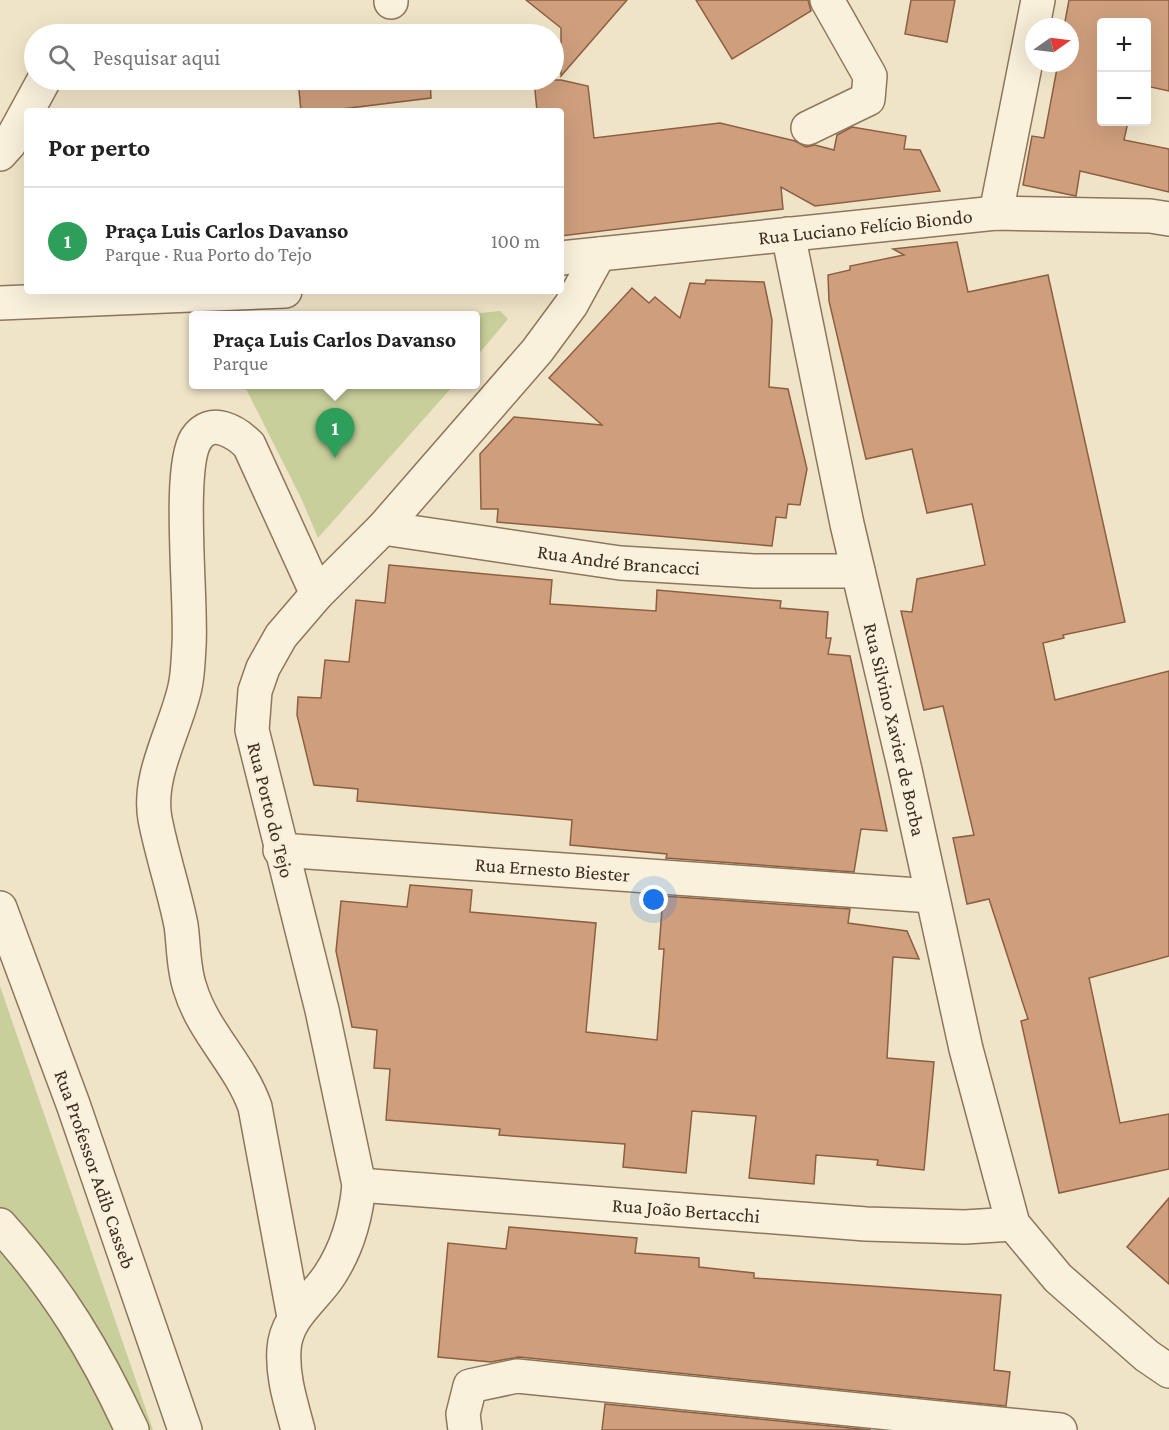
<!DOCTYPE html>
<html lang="pt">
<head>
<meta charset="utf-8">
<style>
  :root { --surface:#fff; --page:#f2f2f2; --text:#222; --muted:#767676; --line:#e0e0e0; --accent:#9e2a2b }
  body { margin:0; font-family:"Crimson Pro",serif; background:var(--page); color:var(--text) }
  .controls { position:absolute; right:18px; top:18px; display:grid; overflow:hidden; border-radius:6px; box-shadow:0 6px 24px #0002 }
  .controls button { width:54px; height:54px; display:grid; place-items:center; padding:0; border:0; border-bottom:2px solid var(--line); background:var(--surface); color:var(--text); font:30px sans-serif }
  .compass { position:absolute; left:1025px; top:18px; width:54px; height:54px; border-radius:50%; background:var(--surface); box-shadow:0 6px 24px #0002; rotate:76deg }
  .you { position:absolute; left:654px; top:900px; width:21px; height:21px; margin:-15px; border:4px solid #fff; border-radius:50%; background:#1a73e8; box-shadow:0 0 0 9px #1a73e833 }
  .badge { display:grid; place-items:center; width:39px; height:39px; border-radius:50%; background:var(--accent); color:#fff; font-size:20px; font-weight:700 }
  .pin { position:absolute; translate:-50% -50px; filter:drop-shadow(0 2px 3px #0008) }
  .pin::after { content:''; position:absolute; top:32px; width:21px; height:18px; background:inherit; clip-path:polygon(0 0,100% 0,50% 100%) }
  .popup { position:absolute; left:189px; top:311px; width:291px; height:78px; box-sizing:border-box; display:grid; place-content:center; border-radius:6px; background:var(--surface); filter:drop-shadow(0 2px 4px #0005); font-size:20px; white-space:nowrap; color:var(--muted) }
  .popup b { font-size:22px; color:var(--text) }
  .popup::after { content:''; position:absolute; left:50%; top:100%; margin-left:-12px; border:12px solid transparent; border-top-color:var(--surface) }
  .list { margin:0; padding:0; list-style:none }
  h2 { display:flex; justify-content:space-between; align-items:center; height:78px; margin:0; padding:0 24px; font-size:26px }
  h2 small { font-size:20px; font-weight:400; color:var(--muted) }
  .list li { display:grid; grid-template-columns:39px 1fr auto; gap:18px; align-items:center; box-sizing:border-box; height:108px; padding:0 24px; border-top:2px solid var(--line) }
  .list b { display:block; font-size:22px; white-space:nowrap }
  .list p { margin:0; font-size:20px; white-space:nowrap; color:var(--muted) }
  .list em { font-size:20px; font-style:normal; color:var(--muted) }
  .icon { flex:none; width:33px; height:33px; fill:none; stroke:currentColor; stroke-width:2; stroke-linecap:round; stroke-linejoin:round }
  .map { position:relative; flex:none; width:1169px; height:1430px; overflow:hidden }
  .search { position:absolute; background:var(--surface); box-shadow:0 6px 24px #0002; left:24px; top:24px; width:540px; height:66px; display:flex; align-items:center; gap:15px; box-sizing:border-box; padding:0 21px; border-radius:33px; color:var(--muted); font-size:22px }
  .panel { position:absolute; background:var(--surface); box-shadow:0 6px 24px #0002; left:24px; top:108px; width:540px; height:186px; border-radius:6px }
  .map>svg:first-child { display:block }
</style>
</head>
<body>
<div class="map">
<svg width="1169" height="1430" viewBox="0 0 1169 1430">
  <rect width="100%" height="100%" fill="#f0e4c8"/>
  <!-- green -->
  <g fill="#c9cf9b">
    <polygon points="500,311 508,319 476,357 476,316 459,315"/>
    <polygon points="239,385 454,385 318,538 302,500 246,389"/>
    <polygon points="0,986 153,1430 0,1430"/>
  </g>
  <!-- building -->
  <g fill="#cf9f7d" stroke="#8d5f41" stroke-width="1.5">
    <polygon points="526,0 627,0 561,76 561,28"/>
    <polygon points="696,0 808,0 811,11 732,59"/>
    <polygon points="911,0 955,0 947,42 905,34"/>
    <polygon points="1069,0 1169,0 1169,91 1146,86 1146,22 1101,22 1101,122 1128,122 1124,140 1169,149 1169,192 1080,171 1076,196 1023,185 1032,136 1044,138 1058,63 1070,63 1070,27 1064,27"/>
    <polygon points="298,80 430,80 431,98 325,111 301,111"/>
    <polygon points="534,80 561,80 588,86 594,138 720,123 795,141 806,147 815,145 834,150 837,135 852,127 906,136 904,149 920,150 940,191 815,206 781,187 783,209 561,236 561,111 537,111"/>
    <polygon points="957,242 968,292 1048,275 1125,622 1063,635 1064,638 1043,643 1055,700 1169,671 1169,956 1089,978 1120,1123 1169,1114 1169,1169 1059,1193 1021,1021 1028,1019 989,899 967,904 953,838 974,835 943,706 924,710 901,611 912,612 917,579 985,565 972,504 927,513 912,449 866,459 829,301 828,275 850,270 850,266 904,255 893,249"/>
    <polygon points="706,280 764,282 772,320 769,387 788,389 807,469 800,505 788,504 786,518 776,517 772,546 497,522 498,509 481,509 480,454 514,417 602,425 549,378 632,288 649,303 655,297 680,318 690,283 705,284"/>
    <polygon points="389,565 552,580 550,604 656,611 657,590 781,601 780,608 828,612 826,638 831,638 828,654 850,656 887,831 861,829 854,872 666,858 667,854 570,845 572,820 357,801 358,789 314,785 297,715 298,697 321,698 325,660 349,662 356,600 385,603"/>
    <polygon points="410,885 472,890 470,912 596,923 586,1032 657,1040 664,949 659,949 663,896 850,909 848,923 907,931 919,959 893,957 887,1058 934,1062 924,1170 877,1165 878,1160 816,1155 814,1184 749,1178 756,1116 692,1111 686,1173 623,1167 625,1144 499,1135 500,1129 386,1120 390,1069 374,1068 377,1030 352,1027 336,951 341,901 407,907"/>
    <polygon points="1169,1198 1169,1284 1127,1247"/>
    <polygon points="509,1227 637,1238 635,1253 699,1258 699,1267 754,1273 754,1278 1001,1295 994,1370 1010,1372 1006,1406 519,1357 491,1362 438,1357 448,1243 506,1249"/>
    <polygon points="605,1404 871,1430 602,1430"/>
  </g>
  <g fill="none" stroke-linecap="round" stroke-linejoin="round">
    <defs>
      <g id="minor">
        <polyline points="391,2 391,0"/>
        <polyline points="808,128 868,99 870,76 827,0"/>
        <polyline points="0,154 9,144 44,80"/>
        <polyline points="996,213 1038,0"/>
        <path id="s1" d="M788,234L847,524L905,770L966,1049L1013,1224L1058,1278L1147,1356L1169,1371"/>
        <path id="s2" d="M561,258L996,213L1150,216L1169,219"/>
        <polyline points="0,303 285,291"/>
        <path id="s3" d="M383,528L620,563L754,571H858"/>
        <path id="s4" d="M280,850L932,896"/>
        <path id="s5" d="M0,908L73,1104L185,1430"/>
        <path id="s6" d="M359,1185L866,1224L965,1227L1013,1224"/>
        <path d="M0,1225C58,1289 96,1352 132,1430"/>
        <path d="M294,1317L255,1107C240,1064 203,1032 190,988C183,968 184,946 181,925C174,890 162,855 155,819C147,775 176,729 185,687C188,674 188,660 189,646C192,602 177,469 196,439C211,416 236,432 249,445L317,594"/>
        <path d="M298,1430C291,1403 282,1377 284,1349C286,1317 313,1300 329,1276C347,1249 356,1217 359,1185L322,1010L252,730L255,691L263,668L281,636L317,594L383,528L537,351L571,305L599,254"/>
        <polyline points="465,1430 463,1414 470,1386 517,1376 1060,1430"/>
      </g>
    </defs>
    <!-- minor casing -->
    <use href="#minor" stroke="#8d765c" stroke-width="36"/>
    <!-- minor -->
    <use href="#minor" stroke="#faf1dc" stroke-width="33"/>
  </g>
  <g text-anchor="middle" stroke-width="4.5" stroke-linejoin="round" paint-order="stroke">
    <!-- street labels -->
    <g font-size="20" fill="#3d2e20" stroke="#f7eed8">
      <text dy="7" stroke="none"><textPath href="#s2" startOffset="306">Rua Luciano Felício Biondo</textPath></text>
      <text dy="7" stroke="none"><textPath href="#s3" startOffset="238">Rua André Brancacci</textPath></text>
      <text dy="7" stroke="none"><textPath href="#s1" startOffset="507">Rua Silvino Xavier de Borba</textPath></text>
      <text transform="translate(271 810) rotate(76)" y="7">Rua Porto do Tejo</text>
      <text dy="7" stroke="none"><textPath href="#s4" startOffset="273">Rua Ernesto Biester</textPath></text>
      <text dy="7" stroke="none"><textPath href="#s5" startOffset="278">Rua Professor Adib Casseb</textPath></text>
      <text dy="7" stroke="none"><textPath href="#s6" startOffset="328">Rua João Bertacchi</textPath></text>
    </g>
  </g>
</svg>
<div class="controls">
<button>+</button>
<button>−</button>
</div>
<svg class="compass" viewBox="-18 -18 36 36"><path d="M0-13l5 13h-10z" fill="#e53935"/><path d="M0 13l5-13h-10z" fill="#767676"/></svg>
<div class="you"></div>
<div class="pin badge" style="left:335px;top:458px;background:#2e9e5b">1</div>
<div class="popup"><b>Praça Luis Carlos Davanso</b>Parque</div>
<div class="search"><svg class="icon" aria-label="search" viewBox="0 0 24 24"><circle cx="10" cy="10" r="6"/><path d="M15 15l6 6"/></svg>Pesquisar aqui</div>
<section class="panel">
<h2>Por perto<small></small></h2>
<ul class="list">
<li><span class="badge" style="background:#2e9e5b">1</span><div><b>Praça Luis Carlos Davanso</b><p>Parque · Rua Porto do Tejo</p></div><em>100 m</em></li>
</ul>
</section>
</div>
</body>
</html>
